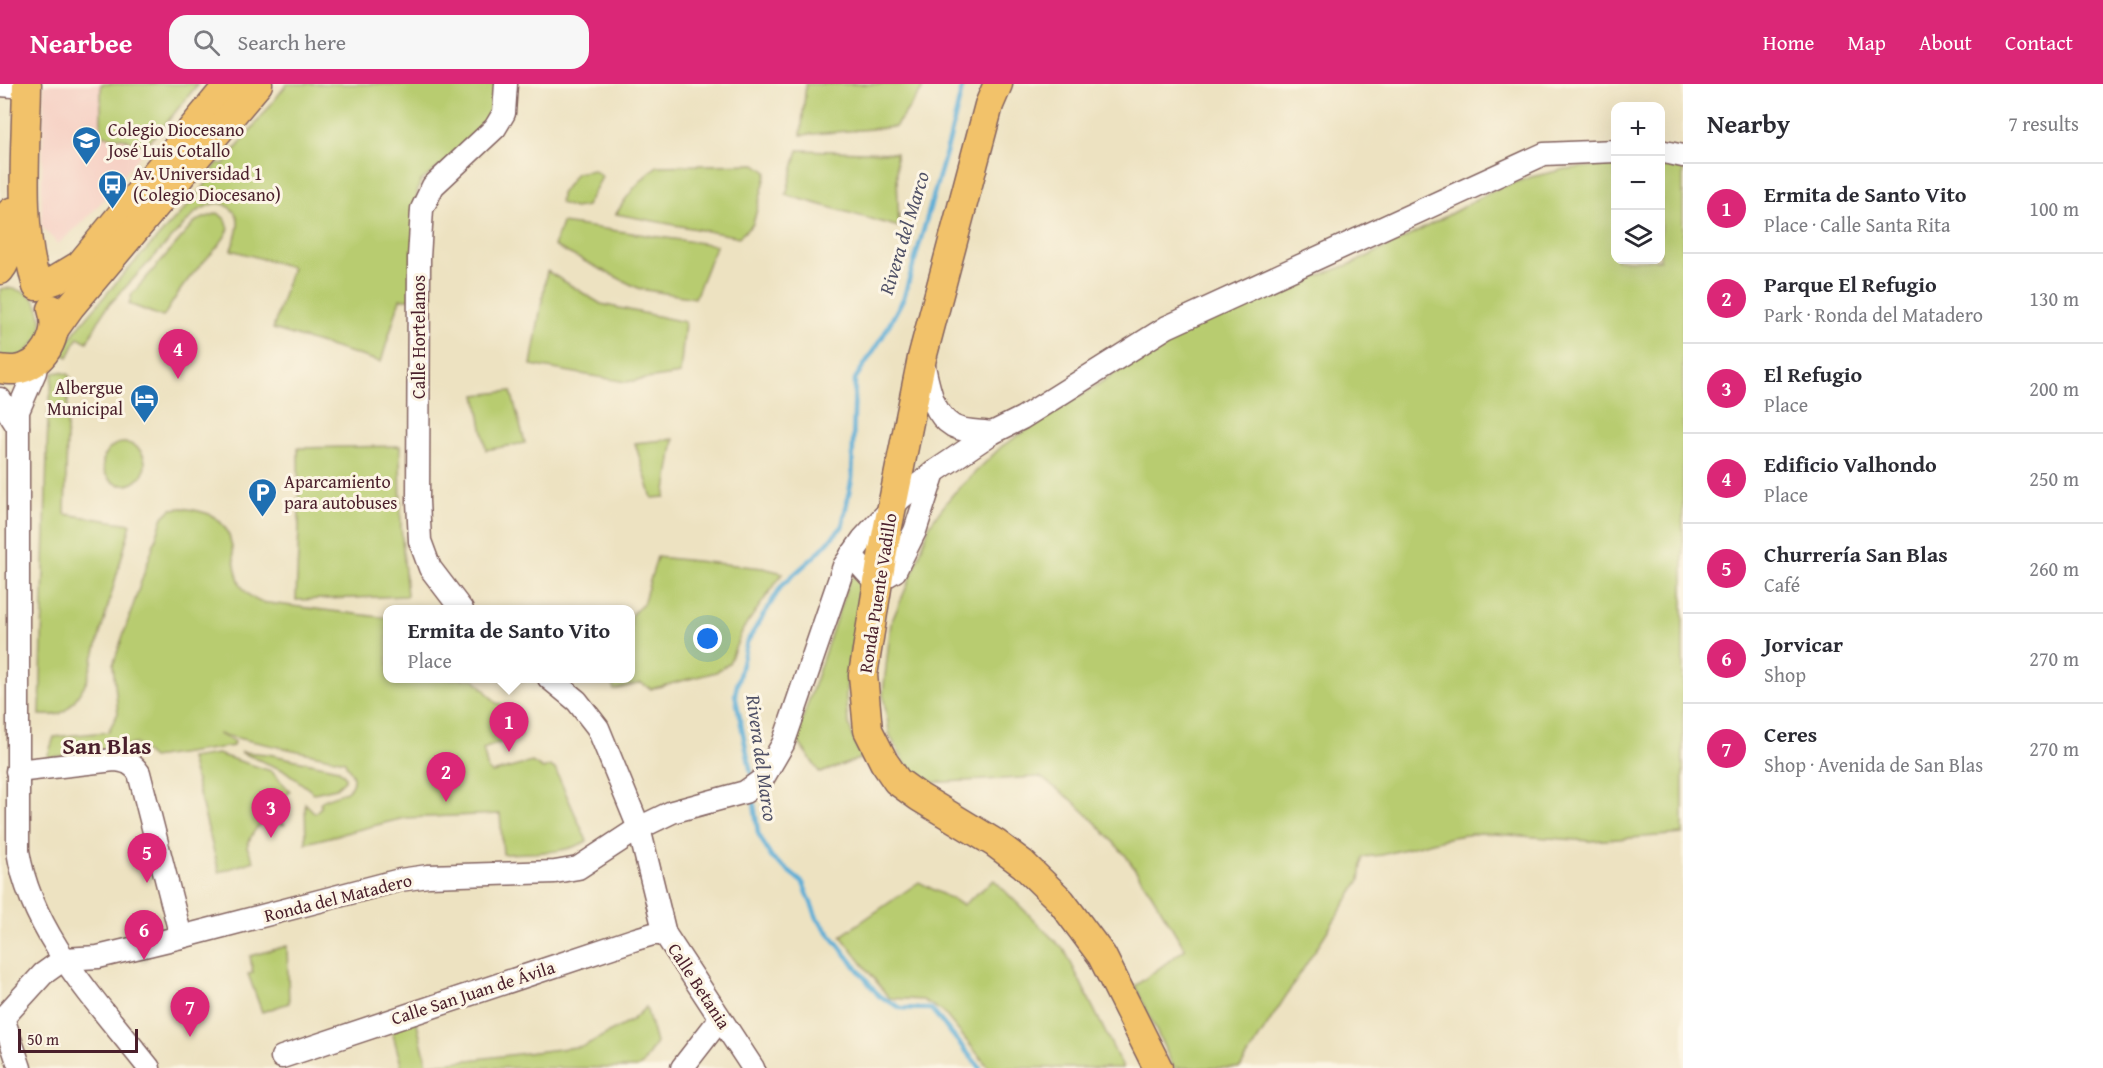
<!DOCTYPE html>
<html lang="en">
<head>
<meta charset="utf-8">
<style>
  :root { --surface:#fff; --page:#f7f7f7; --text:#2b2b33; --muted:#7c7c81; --line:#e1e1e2; --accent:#db2777 }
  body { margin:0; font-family:"Gentium Book Plus",serif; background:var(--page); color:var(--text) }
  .controls { position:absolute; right:18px; top:18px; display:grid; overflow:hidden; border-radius:12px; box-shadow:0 6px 24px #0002 }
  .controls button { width:54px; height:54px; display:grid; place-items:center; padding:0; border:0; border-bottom:2px solid var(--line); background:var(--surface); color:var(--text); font:30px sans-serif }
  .scale { position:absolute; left:18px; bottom:15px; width:120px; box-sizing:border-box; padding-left:6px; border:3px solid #4a1f2b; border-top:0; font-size:16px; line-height:21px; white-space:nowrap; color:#4a1f2b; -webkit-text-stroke:4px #fcf5e5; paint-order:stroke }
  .you { position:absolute; left:708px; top:555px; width:21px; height:21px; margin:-15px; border:4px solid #fff; border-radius:50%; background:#1a73e8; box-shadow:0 0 0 9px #1a73e833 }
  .badge { display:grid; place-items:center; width:39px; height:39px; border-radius:50%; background:var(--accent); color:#fff; font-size:20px; font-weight:700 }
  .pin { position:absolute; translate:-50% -50px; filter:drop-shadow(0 2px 3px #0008) }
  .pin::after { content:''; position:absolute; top:32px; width:21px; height:18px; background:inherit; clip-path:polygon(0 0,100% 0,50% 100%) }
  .popup { position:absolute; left:383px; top:521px; width:252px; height:78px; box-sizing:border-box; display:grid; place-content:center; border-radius:12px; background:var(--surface); filter:drop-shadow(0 2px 4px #0005); font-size:20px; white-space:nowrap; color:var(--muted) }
  .popup b { font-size:22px; color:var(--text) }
  .popup::after { content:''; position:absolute; left:50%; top:100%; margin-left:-12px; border:12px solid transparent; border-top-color:var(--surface) }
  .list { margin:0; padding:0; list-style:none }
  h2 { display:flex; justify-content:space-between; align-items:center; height:78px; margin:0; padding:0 24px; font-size:26px }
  h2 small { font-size:20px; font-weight:400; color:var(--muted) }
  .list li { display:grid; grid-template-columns:39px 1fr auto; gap:18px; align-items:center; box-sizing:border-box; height:90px; padding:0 24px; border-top:2px solid var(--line) }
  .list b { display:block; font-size:22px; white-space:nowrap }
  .list p { margin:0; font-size:20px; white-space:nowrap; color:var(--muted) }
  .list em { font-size:20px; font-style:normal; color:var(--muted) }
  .icon { flex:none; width:33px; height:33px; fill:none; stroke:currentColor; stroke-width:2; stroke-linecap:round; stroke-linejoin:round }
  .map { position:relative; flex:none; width:1683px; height:984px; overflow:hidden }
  header { display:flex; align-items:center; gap:36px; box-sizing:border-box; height:84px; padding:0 30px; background:var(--accent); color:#fff }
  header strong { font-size:28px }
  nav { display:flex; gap:33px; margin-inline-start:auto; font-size:21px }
  .search { width:420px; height:54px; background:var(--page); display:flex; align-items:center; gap:15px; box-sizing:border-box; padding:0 21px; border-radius:18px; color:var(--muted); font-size:22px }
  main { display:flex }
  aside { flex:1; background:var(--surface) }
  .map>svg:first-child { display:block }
</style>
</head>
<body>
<header>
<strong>Nearbee</strong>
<div class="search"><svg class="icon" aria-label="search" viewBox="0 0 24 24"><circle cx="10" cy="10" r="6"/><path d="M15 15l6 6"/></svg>Search here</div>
<nav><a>Home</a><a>Map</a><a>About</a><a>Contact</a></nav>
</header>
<main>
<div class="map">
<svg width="1683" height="984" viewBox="0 0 1683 984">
  <rect width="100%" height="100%" fill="#fcf5e5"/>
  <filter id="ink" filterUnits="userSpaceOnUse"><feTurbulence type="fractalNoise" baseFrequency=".0167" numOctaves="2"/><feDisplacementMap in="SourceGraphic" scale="12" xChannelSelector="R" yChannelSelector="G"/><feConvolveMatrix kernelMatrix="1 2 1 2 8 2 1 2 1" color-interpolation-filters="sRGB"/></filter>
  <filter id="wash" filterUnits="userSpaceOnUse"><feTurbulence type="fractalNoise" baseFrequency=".008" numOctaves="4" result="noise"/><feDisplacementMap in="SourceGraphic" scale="24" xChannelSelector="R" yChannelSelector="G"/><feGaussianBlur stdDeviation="1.35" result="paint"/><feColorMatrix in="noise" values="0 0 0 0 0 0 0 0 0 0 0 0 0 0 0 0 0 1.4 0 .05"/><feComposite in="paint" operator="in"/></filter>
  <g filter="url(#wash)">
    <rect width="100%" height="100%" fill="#ede2c1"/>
    <!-- built -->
    <polygon fill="#f6d1c5" points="44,0 198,0 105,114 85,136 58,160 41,142"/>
    <!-- green -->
    <g fill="#b8cc70" stroke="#81764e" stroke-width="1.5">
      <polygon points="101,0 198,0 159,48 143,62 122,54 101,51"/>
      <path d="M287,0H497V17L492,34L468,60L420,98L417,109L410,215H400L381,278L273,245L292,183L231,166C234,157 239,147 238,137C238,132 235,128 231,125C220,114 208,121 196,128L106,224L87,258L78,253L68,273L60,269L76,246L120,194L202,106L217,79L224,80Z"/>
      <polygon points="806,0 922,0 922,6 895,43 801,51"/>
      <polygon points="798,66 896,69 899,143 786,111"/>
      <path d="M756,80L767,88L753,140L739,153L616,130C627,111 639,96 657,82Z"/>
      <polygon points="1615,80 1616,176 1660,176 1661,82 1683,85 1683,750 1591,757 1480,749 1452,753 1382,771 1363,773 1360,796 1240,984 1174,984 1135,902 1185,865 1151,809 1126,772 1095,738 1072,716 1040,693 924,699 905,679 890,652 883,610 891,539 916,481 930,440 953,410 1002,362 1179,248 1251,217 1356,178 1413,150 1496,105 1531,93 1566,85"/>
      <polygon points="594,86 602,93 586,122 574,124 560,119 561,110 576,89"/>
      <path d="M218,129L226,136L229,145C219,166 201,178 187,197C178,208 171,221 163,233L129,220L132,210L196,137Z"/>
      <polygon points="562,139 716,161 695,214 640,205 554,162"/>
      <polygon points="547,187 601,220 685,238 680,290 626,298 531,281"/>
      <path d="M6,204C37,207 42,222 42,250L23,272L0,275V205Z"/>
      <path d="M60,288L68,290L71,295L68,308L65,430L131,440L87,597C80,608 72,624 59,630C54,632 46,631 40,631L48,333L53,289Z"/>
      <polygon points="511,307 525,359 486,366 476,311"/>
      <polygon points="674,355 665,413 652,414 635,359"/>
      <circle cx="124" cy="380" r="21"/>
      <polygon points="400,362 401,442 407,512 296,516 299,444 298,364"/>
      <path d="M183,424C192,426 203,427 211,431C248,451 219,500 260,518L387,534L388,594L475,595L496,619C513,621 515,637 521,651L483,665L488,686L492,689L532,678L543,685L550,682L555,685L587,757C563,771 531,768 503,770L500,730L404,734L306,759L305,719L315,729L321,723L320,719C329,709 354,713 353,694C353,687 346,684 345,677L218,650L234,657L233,662L152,674L136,660L47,674L54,653L108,648L118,629L113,581L163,433L171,425Z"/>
      <polygon points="657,473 763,484 783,489 743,545 729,579 716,588 651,605 641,599 614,606 610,595 630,594 631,531 643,520"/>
      <path d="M854,493L861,501C860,544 842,587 847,630C849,645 855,660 862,674L820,689L797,656V651L850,494Z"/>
      <polygon points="240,668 268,670 338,685 345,692 345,696 336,704 314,709 285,687"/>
      <path d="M217,670L271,687L290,707L273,728L285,741C262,733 254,742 247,763L254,777L219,788L190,674Z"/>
      <polygon points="994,796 1065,867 1123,984 989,984 943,928 923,916 889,914 841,852 919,798 963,821"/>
      <polygon points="287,862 289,919 262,928 248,890 253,889 250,872"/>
      <polygon points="646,923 656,959 643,980 637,984 402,984 391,943 416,935 427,981 584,962 631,937"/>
    </g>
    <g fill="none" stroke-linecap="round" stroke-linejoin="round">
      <!-- stream -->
      <g stroke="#5badd6" stroke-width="4.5">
        <polyline points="752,694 735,610 747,558 782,501 815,472 842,443 852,394 855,295 883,252 904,213 949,58 963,0"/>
        <polyline points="753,712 758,749 771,773 803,799 817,834 879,912 901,924 931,925 980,984"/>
      </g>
    </g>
  </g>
  <g filter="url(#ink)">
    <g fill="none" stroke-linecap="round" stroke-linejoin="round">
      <defs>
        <g id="minor">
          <polyline points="0,1 13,2"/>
          <polyline points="1660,67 1683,72"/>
          <path d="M37,276L35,288L18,327V767C31,850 98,919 149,984"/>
          <path d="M923,278C928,300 932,330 953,342C964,348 980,347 992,349"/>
          <polyline points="0,315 18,343"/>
          <polyline points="851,471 871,493 878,497 895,487 915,447 934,388"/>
          <polyline points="462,526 430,484 420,457 418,417 419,174 422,125 433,102 495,44 504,29 506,0"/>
          <polyline points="549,594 577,617 598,644 639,744 665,850 753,984"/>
          <path d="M17,687L114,676C126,677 132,679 139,689L181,853"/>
          <polyline points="64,875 98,873 181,853 400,796 428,792 555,788 578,784 639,744 672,728 745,708 762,696 783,660 844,482 863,455 900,415 934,388 992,349 1022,334 1167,243 1544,70 1616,67"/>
          <polyline points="3,934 20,984"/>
          <polyline points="0,939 3,934 43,890 64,875"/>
          <polyline points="282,973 636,855 653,850 665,850"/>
          <polyline points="682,984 720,935"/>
        </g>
        <g id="major">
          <path d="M27,0C26,67 18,138 37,202"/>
          <polyline points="998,0 989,21 922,274 883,467 863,591 868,646 884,678 897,697 919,713 995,759 1023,780 1061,817 1102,872 1158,984"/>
          <path d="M0,186C13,170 10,148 11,128"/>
          <polyline points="37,202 55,196 80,181 229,0"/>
          <polyline points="55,244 70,223 258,0"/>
          <path d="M0,285C5,286 10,286 15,286C43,283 61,251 52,225"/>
        </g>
      </defs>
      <!-- minor casing -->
      <use href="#minor" stroke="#836360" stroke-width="25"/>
      <!-- major casing -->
      <use href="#major" stroke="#836360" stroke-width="31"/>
      <!-- minor -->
      <use href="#minor" stroke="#fff" stroke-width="22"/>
      <!-- major -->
      <use href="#major" stroke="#f2c26a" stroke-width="28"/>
    </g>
  </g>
  <!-- icons -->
  <defs>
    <symbol id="school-pin" viewBox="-11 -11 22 30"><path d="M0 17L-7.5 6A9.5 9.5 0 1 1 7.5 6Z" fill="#1f6fb2" stroke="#fcf5e5"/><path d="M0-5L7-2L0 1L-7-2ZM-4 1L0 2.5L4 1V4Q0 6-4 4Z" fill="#fff"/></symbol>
    <symbol id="bus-pin" viewBox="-11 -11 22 30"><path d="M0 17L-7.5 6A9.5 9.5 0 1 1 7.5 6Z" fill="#1f6fb2" stroke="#fcf5e5"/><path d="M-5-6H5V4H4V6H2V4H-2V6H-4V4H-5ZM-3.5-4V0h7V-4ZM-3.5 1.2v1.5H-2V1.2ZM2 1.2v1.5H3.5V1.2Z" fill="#fff"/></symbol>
    <symbol id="hotel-pin" viewBox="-11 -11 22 30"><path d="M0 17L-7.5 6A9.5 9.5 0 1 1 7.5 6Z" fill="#1f6fb2" stroke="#fcf5e5"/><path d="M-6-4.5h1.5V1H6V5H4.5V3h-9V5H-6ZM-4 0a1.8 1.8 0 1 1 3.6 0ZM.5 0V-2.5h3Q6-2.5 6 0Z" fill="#fff"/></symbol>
    <symbol id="parking-pin" viewBox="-11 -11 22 30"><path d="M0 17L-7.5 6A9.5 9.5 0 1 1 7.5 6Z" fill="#1f6fb2" stroke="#fcf5e5"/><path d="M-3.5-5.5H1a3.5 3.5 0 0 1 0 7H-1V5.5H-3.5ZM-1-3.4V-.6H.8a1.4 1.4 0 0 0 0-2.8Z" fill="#fff"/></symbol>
  </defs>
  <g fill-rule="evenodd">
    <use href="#school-pin" x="70" y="40" width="33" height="45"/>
    <use href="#bus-pin" x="96" y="84" width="33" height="45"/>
    <use href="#hotel-pin" x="128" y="298" width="33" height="45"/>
    <use href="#parking-pin" x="246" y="392" width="33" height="45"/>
  </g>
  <g text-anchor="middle" stroke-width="6" stroke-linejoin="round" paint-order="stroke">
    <!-- poi labels -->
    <g font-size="18" fill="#4a1f2b" stroke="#fcf5e5" text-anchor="start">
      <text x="108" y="52">Colegio Diocesano<tspan x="108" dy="21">José Luis Cotallo</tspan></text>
      <text x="133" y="96">Av. Universidad 1<tspan x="133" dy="21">(Colegio Diocesano)</tspan></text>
      <text x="123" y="310" text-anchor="end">Albergue<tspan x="123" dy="21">Municipal</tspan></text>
      <text x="284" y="404">Aparcamiento<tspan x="284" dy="21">para autobuses</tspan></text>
    </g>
    <!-- street labels -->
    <g font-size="18" fill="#4a1f2b" stroke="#fcf5e5">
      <text transform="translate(419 253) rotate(-90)" y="6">Calle Hortelanos</text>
      <text transform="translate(878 509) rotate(-81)" y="6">Ronda Puente Vadillo</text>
      <text transform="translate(338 814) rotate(-14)" y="6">Ronda del Matadero</text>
      <text transform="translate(699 902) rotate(57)" y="6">Calle Betania</text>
      <text transform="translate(473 909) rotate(-18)" y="6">Calle San Juan de Ávila</text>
    </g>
    <!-- water labels -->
    <g font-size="20" font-style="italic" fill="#505167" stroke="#fcf5e5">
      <text transform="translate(904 149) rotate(-73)" y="7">Rivera del Marco</text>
      <text transform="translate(762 674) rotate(82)" y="7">Rivera del Marco</text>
    </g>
    <!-- district labels -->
    <g font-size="24" font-weight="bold" fill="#4a1f2b" stroke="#fcf5e5">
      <text x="107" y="670">San Blas</text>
    </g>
  </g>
</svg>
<div class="controls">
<button>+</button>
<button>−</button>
<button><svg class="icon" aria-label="layers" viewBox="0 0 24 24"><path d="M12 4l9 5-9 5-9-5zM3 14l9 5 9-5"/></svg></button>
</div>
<div class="scale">50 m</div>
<div class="you"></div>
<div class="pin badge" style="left:509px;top:668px">1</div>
<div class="popup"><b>Ermita de Santo Vito</b>Place</div>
<div class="pin badge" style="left:446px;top:718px">2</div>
<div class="pin badge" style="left:271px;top:754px">3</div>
<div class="pin badge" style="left:178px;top:295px">4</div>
<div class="pin badge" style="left:147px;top:799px">5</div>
<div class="pin badge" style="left:144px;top:876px">6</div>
<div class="pin badge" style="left:190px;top:953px">7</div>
</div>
<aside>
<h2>Nearby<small>7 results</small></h2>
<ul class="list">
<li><span class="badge">1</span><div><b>Ermita de Santo Vito</b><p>Place · Calle Santa Rita</p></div><em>100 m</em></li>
<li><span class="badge">2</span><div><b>Parque El Refugio</b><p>Park · Ronda del Matadero</p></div><em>130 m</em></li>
<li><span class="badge">3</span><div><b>El Refugio</b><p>Place</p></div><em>200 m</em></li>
<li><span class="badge">4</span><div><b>Edificio Valhondo</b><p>Place</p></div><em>250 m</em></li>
<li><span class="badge">5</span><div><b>Churrería San Blas</b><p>Café</p></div><em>260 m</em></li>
<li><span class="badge">6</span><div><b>Jorvicar</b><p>Shop</p></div><em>270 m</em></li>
<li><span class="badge">7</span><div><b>Ceres</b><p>Shop · Avenida de San Blas</p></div><em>270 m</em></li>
</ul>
</aside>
</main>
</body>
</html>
